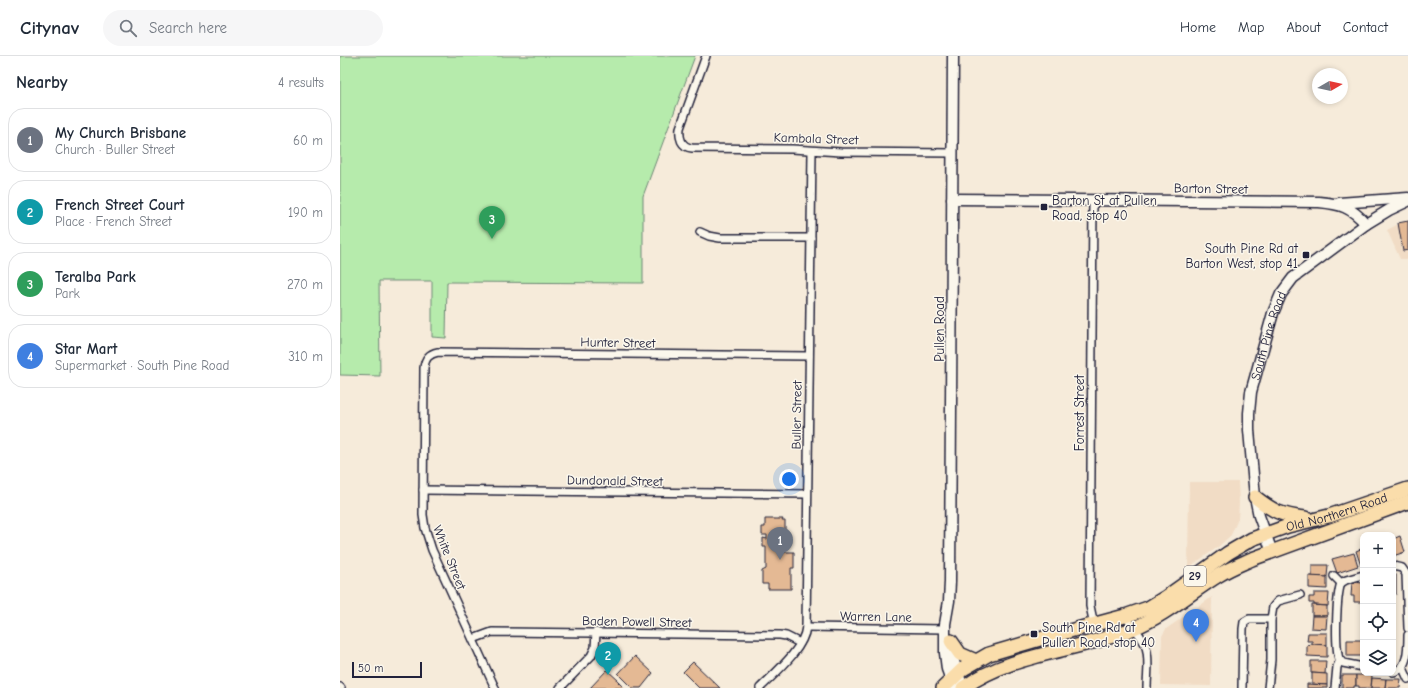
<!DOCTYPE html>
<html lang="en">
<head>
<meta charset="utf-8">
<style>
  :root { --surface:#fff; --page:#f6f6f7; --text:#1f2937; --muted:#747a83; --line:#e0e1e3; --accent:#d93025 }
  body { margin:0; font-family:"Comic Neue",sans-serif; background:var(--page); color:var(--text) }
  .controls { position:absolute; right:12px; bottom:12px; display:grid; overflow:hidden; border-radius:8px; box-shadow:0 2px 6px #0003 }
  .controls button { width:36px; height:36px; display:grid; place-items:center; padding:0; border:0; border-bottom:1px solid var(--line); background:var(--surface); color:var(--text); font:20px sans-serif }
  .compass { position:absolute; left:972px; top:12px; width:36px; height:36px; border-radius:50%; background:var(--surface); box-shadow:0 2px 6px #0003; rotate:81deg }
  .scale { position:absolute; left:12px; bottom:10px; width:70px; box-sizing:border-box; padding-left:4px; border:2px solid #22223b; border-top:0; font-size:11px; line-height:14px; white-space:nowrap; color:#22223b; -webkit-text-stroke:3px #fbf7ec; paint-order:stroke }
  .you { position:absolute; left:449px; top:423px; width:14px; height:14px; margin:-10px; border:3px solid #fff; border-radius:50%; background:#1a73e8; box-shadow:0 0 0 6px #1a73e833 }
  .badge { display:grid; place-items:center; width:26px; height:26px; border-radius:50%; background:var(--accent); color:#fff; font-size:13px; font-weight:700 }
  .pin { position:absolute; translate:-50% -33px; filter:drop-shadow(0 1px 2px #0008) }
  .pin::after { content:''; position:absolute; top:21px; width:14px; height:12px; background:inherit; clip-path:polygon(0 0,100% 0,50% 100%) }
  .list { margin:0; padding:0; list-style:none }
  h2 { display:flex; justify-content:space-between; align-items:center; height:52px; margin:0; padding:0 16px; font-size:17px }
  h2 small { font-size:13px; font-weight:400; color:var(--muted) }
  .list li { display:grid; grid-template-columns:26px 1fr auto; gap:12px; align-items:center; box-sizing:border-box; height:64px; margin:0 8px 8px; padding:0 8px; border:1px solid var(--line); border-radius:16px }
  .list b { display:block; font-size:15px; white-space:nowrap }
  .list p { margin:0; font-size:13px; white-space:nowrap; color:var(--muted) }
  .list em { font-size:13px; font-style:normal; color:var(--muted) }
  .icon { flex:none; width:22px; height:22px; fill:none; stroke:currentColor; stroke-width:2; stroke-linecap:round; stroke-linejoin:round }
  .map { position:relative; flex:none; width:1068px; height:632px; overflow:hidden }
  header { display:flex; align-items:center; gap:24px; box-sizing:border-box; height:56px; padding:0 20px; background:var(--surface); border-bottom:1px solid var(--line) }
  header strong { font-size:19px }
  nav { display:flex; gap:22px; margin-inline-start:auto; font-size:14px }
  .search { width:280px; height:36px; background:var(--page); display:flex; align-items:center; gap:10px; box-sizing:border-box; padding:0 14px; border-radius:22px; color:var(--muted); font-size:15px }
  main { display:flex }
  aside { flex:1; background:var(--surface) }
  .map>svg:first-child { display:block }
</style>
</head>
<body>
<header>
<strong>Citynav</strong>
<div class="search"><svg class="icon" aria-label="search" viewBox="0 0 24 24"><circle cx="10" cy="10" r="6"/><path d="M15 15l6 6"/></svg>Search here</div>
<nav><a>Home</a><a>Map</a><a>About</a><a>Contact</a></nav>
</header>
<main>
<aside>
<h2>Nearby<small>4 results</small></h2>
<ul class="list">
<li><span class="badge" style="background:#6b7280">1</span><div><b>My Church Brisbane</b><p>Church · Buller Street</p></div><em>60 m</em></li>
<li><span class="badge" style="background:#0f9aa8">2</span><div><b>French Street Court</b><p>Place · French Street</p></div><em>190 m</em></li>
<li><span class="badge" style="background:#2e9e5b">3</span><div><b>Teralba Park</b><p>Park</p></div><em>270 m</em></li>
<li><span class="badge" style="background:#3f7fe0">4</span><div><b>Star Mart</b><p>Supermarket · South Pine Road</p></div><em>310 m</em></li>
</ul>
</aside>
<div class="map">
<svg width="1068" height="632" viewBox="0 0 1068 632">
  <rect width="100%" height="100%" fill="#f6ebda"/>
  <filter id="ink" filterUnits="userSpaceOnUse"><feTurbulence type="fractalNoise" baseFrequency=".025" numOctaves="2"/><feDisplacementMap in="SourceGraphic" scale="8" xChannelSelector="R" yChannelSelector="G"/><feConvolveMatrix kernelMatrix="1 2 1 2 8 2 1 2 1" color-interpolation-filters="sRGB"/></filter>
  <g filter="url(#ink)">
    <!-- built -->
    <g fill="#f1dcc5">
      <polygon points="1068,163 1068,203 1060,203 1047,174"/>
      <polygon points="849,426 898,426 899,447 898,463 891,479 878,491 848,512"/>
      <polygon points="872,541 871,630 821,629 822,580 826,573"/>
    </g>
    <!-- green -->
    <polygon fill="#b6ebac" stroke="#6c8674" points="0,0 355,0 303,140 303,227 107,226 106,282 92,281 92,225 39,225 40,320 0,319"/>
    <!-- building -->
    <g fill="#e4b994" stroke="#22223b">
      <polygon points="1068,165 1068,194 1063,195 1058,167"/>
      <polygon points="425,463 443,463 442,465 445,465 445,478 443,478 443,496 454,496 454,512 451,512 451,533 428,533 428,528 422,528 422,515 426,513 426,491 423,491 423,482 427,483 427,479 422,479 422,471 425,471"/>
      <polygon points="1060,480 1065,496 1053,500 1053,483"/>
      <polygon points="1023,492 1023,509 1021,510 1016,495"/>
      <polygon points="1014,497 1018,510 997,517 992,503"/>
      <polygon points="972,509 988,509 987,521 972,521"/>
      <rect x="1053" y="519" width="3" height="19"/>
      <polygon points="969,520 987,521 987,533 969,532"/>
      <polygon points="1012,526 1023,527 1023,546 1014,546 1014,540 1011,540"/>
      <polygon points="974,537 989,537 988,550 976,549 974,549 974,547 969,547 969,541 974,541"/>
      <polygon points="972,549 987,550 987,560 972,560"/>
      <polygon points="972,560 987,560 986,573 971,572"/>
      <polygon points="968,577 987,577 987,589 972,588 972,585 967,585"/>
      <polygon points="1007,584 1023,584 1022,600 1007,600"/>
      <polygon points="972,588 987,589 987,601 967,600 967,589"/>
      <polygon points="295,600 313,617 301,632 292,632 278,618"/>
      <polygon points="971,605 986,605 985,618 971,617"/>
      <polygon points="353,606 380,632 359,632 343,616"/>
      <polygon points="267,614 279,625 278,626 284,632 250,632"/>
      <polygon points="972,617 987,618 987,629 972,628"/>
      <polygon points="1002,619 1016,619 1016,630 1014,630 1014,632 1002,632"/>
      <polygon points="1016,619 1032,619 1031,632 1019,632 1019,630 1016,630"/>
      <polygon points="1032,622 1046,623 1045,632 1031,632"/>
      <polygon points="1046,623 1061,623 1060,632 1045,632"/>
      <polygon points="967,628 987,629 987,632 967,632"/>
    </g>
    <g fill="none" stroke-linecap="round" stroke-linejoin="round">
      <defs>
        <g id="street">
          <path d="M366,0L340,72C339,82 341,91 352,92L452,93L501,96L613,97"/>
          <polyline points="753,144 750,550 754,569"/>
          <polyline points="360,176 369,180 380,182 471,182"/>
          <polyline points="83,434 467,438"/>
          <polyline points="1053,510 1062,512 1066,518 1068,572"/>
          <path d="M1023,519L1006,524L1001,527C996,541 995,589 999,603L1003,607L1023,611"/>
          <polyline points="994,520 1001,527"/>
          <path d="M785,560C792,570 802,579 806,591C810,604 807,619 807,632"/>
          <polyline points="466,571 604,573"/>
          <polyline points="133,583 152,576 440,579 446,580 460,587"/>
          <polyline points="1063,612 1068,623"/>
          <path d="M1053,616C1068,614 1068,592 1068,579"/>
          <polyline points="0,631 1,632"/>
          <path d="M155,632L92,494L85,472L83,459L84,312C85,302 89,298 98,296L469,300"/>
          <polyline points="220,632 251,600 255,592 256,576"/>
          <path d="M420,632C436,616 464,593 466,571L472,95"/>
          <polyline points="902,632 903,573 904,566 909,563 931,563"/>
          <polyline points="928,632 931,604 931,563 933,551 938,545 960,539"/>
          <polyline points="995,632 997,611 1000,604"/>
        </g>
        <g id="secondary">
          <polyline points="613,0 610,526 609,545 605,568 605,597 607,613 614,632"/>
          <path d="M612,143L979,146C1001,148 1011,151 1026,168"/>
          <polyline points="999,147 1068,142"/>
          <path id="s1" d="M932,496L919,460L915,441L909,374V357L911,336L933,257L941,238L953,222L1026,168L1049,154L1068,145"/>
          <polyline points="611,585 613,603 623,632"/>
        </g>
        <g id="highway">
          <path d="M915,441C934,456 941,459 965,462"/>
          <polyline points="611,585 620,598 636,605"/>
          <path id="s2" d="M603,632L623,613L649,598L700,583L785,560L808,552L826,541L888,497L912,483L948,470L989,460L1068,433"/>
          <path d="M623,632C673,596 739,596 794,572C826,559 851,536 879,519C890,512 901,508 912,503L1068,446"/>
        </g>
      </defs>
      <!-- street casing -->
      <use href="#street" stroke="#22223b" stroke-width="10"/>
      <!-- secondary casing -->
      <use href="#secondary" stroke="#22223b" stroke-width="13"/>
      <!-- highway casing -->
      <use href="#highway" stroke="#22223b" stroke-width="16"/>
      <!-- street -->
      <use href="#street" stroke="#fbf7ec" stroke-width="7"/>
      <!-- secondary -->
      <use href="#secondary" stroke="#fbf7ec" stroke-width="10"/>
      <!-- highway -->
      <use href="#highway" stroke="#faddab" stroke-width="13"/>
    </g>
  </g>
  <!-- markers -->
  <g fill="#22223b" stroke="#fbf7ec" stroke-width="1.5">
    <rect x="700" y="147" width="8" height="8" rx="2"/>
    <rect x="962" y="195" width="8" height="8" rx="2"/>
    <rect x="690" y="574" width="8" height="8" rx="2"/>
  </g>
  <g text-anchor="middle" stroke-width="3" stroke-linejoin="round" paint-order="stroke">
    <!-- shield labels -->
    <rect fill="#fbf7ec" stroke="#636270" stroke-width="1" x="844" y="510" width="22" height="20" rx="3"/>
    <g font-size="12" font-weight="bold" fill="#22223b">
      <text x="855" y="524">29</text>
    </g>
    <!-- street labels -->
    <g font-size="13" fill="#22223b" stroke="#fbf7ec">
      <text transform="translate(476 82) rotate(2)" y="5">Kambala Street</text>
      <text transform="translate(871 132) rotate(1)" y="5">Barton Street</text>
      <text transform="translate(599 273) rotate(-90)" y="5">Pullen Road</text>
      <text dy="5" stroke="none"><textPath href="#s1" startOffset="222">South Pine Road</textPath></text>
      <text transform="translate(278 286) rotate(1)" y="5">Hunter Street</text>
      <text transform="translate(739 357) rotate(-90)" y="5">Forrest Street</text>
      <text transform="translate(456 359) rotate(-89)" y="5">Buller Street</text>
      <text transform="translate(275 424) rotate(1)" y="5">Dundonald Street</text>
      <text dy="5" stroke="none"><textPath href="#s2" startOffset="437">Old Northern Road</textPath></text>
      <text transform="translate(110 501) rotate(68)" y="5">White Street</text>
      <text transform="translate(536 560) rotate(1)" y="5">Warren Lane</text>
      <text transform="translate(297 565) rotate(1)" y="5">Baden Powell Street</text>
    </g>
    <!-- poi labels -->
    <g font-size="13" fill="#22223b" stroke="#fbf7ec" text-anchor="start">
      <text x="712" y="149">Barton St at Pullen<tspan x="712" dy="15">Road, stop 40</tspan></text>
      <text x="958" y="197" text-anchor="end">South Pine Rd at<tspan x="958" dy="15">Barton West, stop 41</tspan></text>
      <text x="702" y="576">South Pine Rd at<tspan x="702" dy="15">Pullen Road, stop 40</tspan></text>
    </g>
  </g>
</svg>
<div class="controls">
<button>+</button>
<button>−</button>
<button><svg class="icon" aria-label="locate" viewBox="0 0 24 24"><circle cx="12" cy="12" r="6"/><path d="M12 2v4M12 18v4M2 12h4M18 12h4"/></svg></button>
<button><svg class="icon" aria-label="layers" viewBox="0 0 24 24"><path d="M12 4l9 5-9 5-9-5zM3 14l9 5 9-5"/></svg></button>
</div>
<svg class="compass" viewBox="-18 -18 36 36"><path d="M0-13l5 13h-10z" fill="#e53935"/><path d="M0 13l5-13h-10z" fill="#747a83"/></svg>
<div class="scale">50 m</div>
<div class="you"></div>
<div class="pin badge" style="left:440px;top:504px;background:#6b7280">1</div>
<div class="pin badge" style="left:268px;top:619px;background:#0f9aa8">2</div>
<div class="pin badge" style="left:152px;top:183px;background:#2e9e5b">3</div>
<div class="pin badge" style="left:856px;top:586px;background:#3f7fe0">4</div>
</div>
</main>
</body>
</html>
